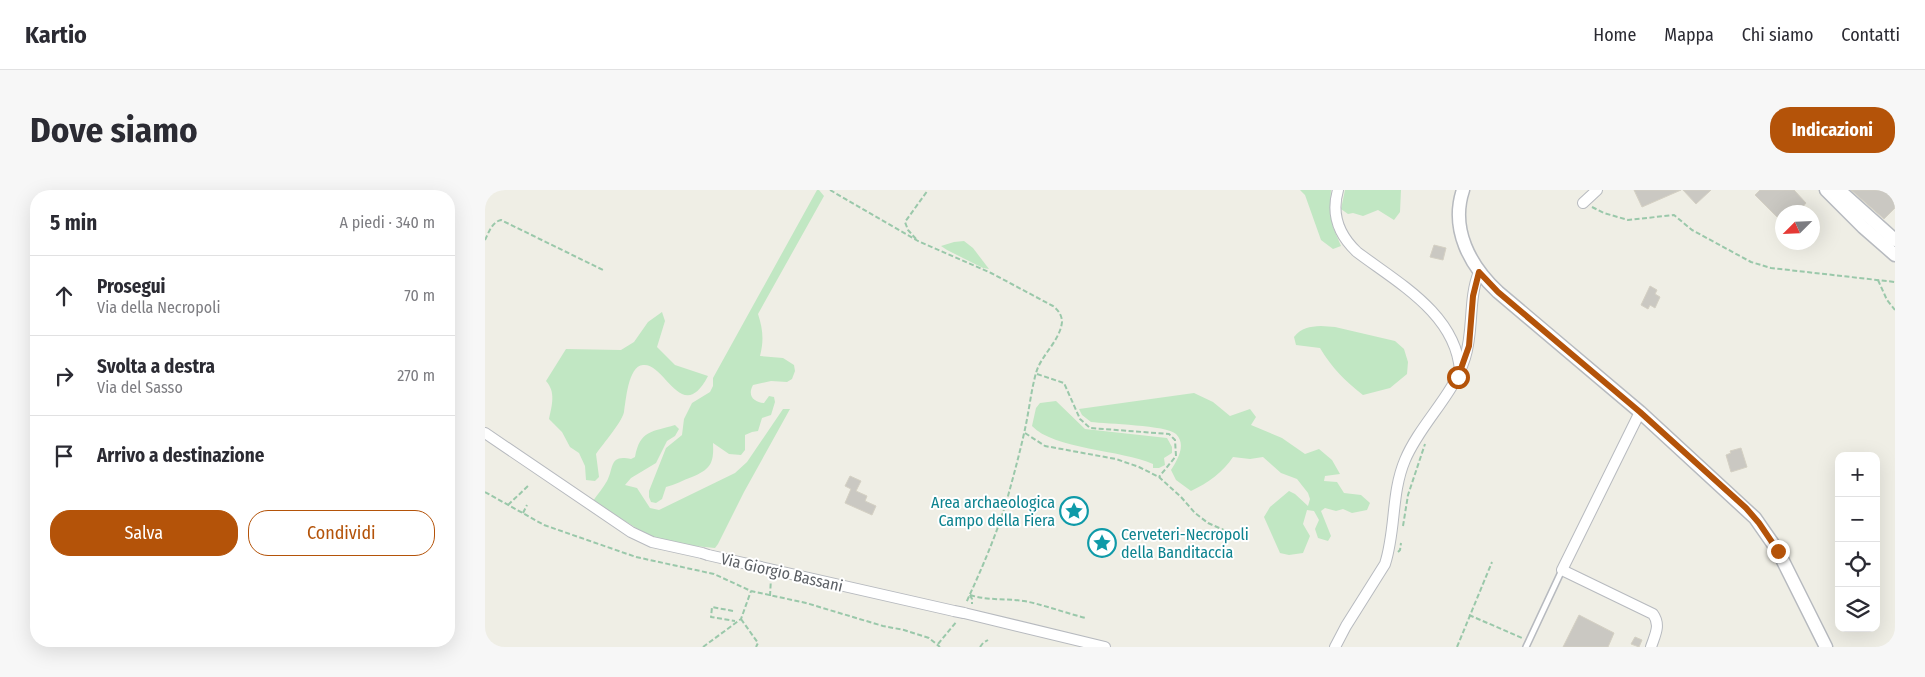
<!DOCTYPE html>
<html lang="it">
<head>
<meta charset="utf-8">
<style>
  :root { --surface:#fff; --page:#f7f7f7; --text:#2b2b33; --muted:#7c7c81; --line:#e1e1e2; --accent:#b45309 }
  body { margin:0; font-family:"Fira Sans Condensed",sans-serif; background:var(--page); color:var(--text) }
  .controls { position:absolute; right:15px; bottom:15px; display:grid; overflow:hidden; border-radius:10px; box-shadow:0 5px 20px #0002 }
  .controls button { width:45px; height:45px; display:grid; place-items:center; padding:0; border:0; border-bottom:1px solid var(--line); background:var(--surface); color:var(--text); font:25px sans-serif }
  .compass { position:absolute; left:1290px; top:15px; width:45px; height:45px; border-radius:50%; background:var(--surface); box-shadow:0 5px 20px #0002; rotate:246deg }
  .stop { position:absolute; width:15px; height:15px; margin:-11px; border:4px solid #b45309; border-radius:50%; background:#fff }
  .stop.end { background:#b45309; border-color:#fff; box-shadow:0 1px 5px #0008 }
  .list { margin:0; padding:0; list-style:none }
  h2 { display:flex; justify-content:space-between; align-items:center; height:65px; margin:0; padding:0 20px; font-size:21px }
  h2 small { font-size:16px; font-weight:400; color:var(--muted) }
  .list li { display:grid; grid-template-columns:32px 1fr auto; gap:15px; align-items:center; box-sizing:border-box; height:80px; padding:0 20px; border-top:1px solid var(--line) }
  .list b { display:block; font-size:19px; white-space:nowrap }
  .list p { margin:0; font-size:16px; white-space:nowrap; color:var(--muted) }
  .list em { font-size:16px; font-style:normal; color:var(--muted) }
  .actions { display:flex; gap:10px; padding:15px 20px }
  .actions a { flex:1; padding:11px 0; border:1px solid var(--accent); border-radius:20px; text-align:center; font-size:18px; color:var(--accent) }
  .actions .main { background:var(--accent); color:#fff }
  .icon { flex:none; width:28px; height:28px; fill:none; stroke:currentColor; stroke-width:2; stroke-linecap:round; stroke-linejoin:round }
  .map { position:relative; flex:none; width:1410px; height:457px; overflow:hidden; border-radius:20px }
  header { display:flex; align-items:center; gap:30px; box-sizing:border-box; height:70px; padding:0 25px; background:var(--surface); border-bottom:1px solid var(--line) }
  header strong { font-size:24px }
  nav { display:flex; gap:28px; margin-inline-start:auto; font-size:18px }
  .intro { display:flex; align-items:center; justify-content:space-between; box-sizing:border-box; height:120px; padding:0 30px }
  h1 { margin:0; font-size:35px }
  .button { padding:12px 22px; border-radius:20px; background:var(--accent); color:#fff; font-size:18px; font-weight:700 }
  main { display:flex; gap:30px; padding:0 30px }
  aside { flex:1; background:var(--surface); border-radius:20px; box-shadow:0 5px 20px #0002 }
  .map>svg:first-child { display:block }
</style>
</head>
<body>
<header>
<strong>Kartio</strong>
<nav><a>Home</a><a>Mappa</a><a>Chi siamo</a><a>Contatti</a></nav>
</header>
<div class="intro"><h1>Dove siamo</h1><a class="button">Indicazioni</a></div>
<main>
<aside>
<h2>5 min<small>A piedi · 340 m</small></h2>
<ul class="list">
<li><svg class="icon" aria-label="ahead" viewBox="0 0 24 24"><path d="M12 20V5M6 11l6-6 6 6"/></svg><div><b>Prosegui</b><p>Via della Necropoli</p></div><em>70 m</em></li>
<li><svg class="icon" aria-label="right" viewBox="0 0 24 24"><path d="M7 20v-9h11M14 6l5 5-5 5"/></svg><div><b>Svolta a destra</b><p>Via del Sasso</p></div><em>270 m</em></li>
<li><svg class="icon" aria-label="arrive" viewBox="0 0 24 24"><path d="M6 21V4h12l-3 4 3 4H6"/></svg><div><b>Arrivo a destinazione</b></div></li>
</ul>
<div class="actions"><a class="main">Salva</a><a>Condividi</a></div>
</aside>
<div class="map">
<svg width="1410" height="457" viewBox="0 0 1410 457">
  <rect width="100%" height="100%" fill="#efeee5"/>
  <!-- green -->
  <g fill="#c1e7c3">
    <path d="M332,0H334L339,6L273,124C278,139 279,151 275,166L298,168L309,175L310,181L307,189L302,192L286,191L268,195C262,206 269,212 279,213L284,206L289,207L290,212L286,225L277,228L273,241L267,242L260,245V260L256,265L244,264L228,253C229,273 226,279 207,287C198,290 190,295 181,297L177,309L171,313L166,312L164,307V301L181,258L197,245L199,229L207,213L225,202L228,196V188Z"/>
    <polygon points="815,0 846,0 845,21 848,37 856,56 848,59 836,50 820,5"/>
    <polygon points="860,0 916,0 915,22 909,30 893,20 878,26 868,23 863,24 856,19"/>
    <polygon points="479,51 488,58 504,79 498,78 462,60 456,56 469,52"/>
    <path d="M177,122L180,131L172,157L190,175L223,186C197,236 180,172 158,175C143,176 141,211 139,222C137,232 118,254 111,264L114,287L110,291L101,290L100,276L94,263L85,257L77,242L64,229C67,215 71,202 61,191L81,159L136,160L149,152L163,132Z"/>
    <path d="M836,136L850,137L910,151L919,159L923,172L922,184L905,198L878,205C860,191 847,178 835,158L811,155L809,147C817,137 824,137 836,136Z"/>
    <path d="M709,203L728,212L745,226L765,219L771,227L766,235L797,248L820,264L834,259L847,270L855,284L840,286L839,291L852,292L859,303L876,305L885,313L882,320L867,323L858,319L851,321L840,318L836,321L846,346L843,351L833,348L830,339L834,330L829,321L822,320L818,334L825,346L818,363L804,365L795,363L779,327L785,317L804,301L810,304L823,316L825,309L823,303L812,289L796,283L778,267L765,269L748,267C738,282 723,293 706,301L691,290L686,280C692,270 702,255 691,244C682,235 621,234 606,232L597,225L594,219Z"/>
    <path d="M571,211L600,239L682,248L687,257V263L679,268L680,275L674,278H668V274C637,260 568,259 547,236L551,218L555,213Z"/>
    <path d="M298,219H305L259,302L233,354L230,358L199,355L164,346L108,311C112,305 118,298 122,291C129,278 124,264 146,269L150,267C155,240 167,242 190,235L194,239L190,246L182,251L171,273L146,288L140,295L152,298L165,318L174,320L250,283L262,272Z"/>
  </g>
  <!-- building -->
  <g fill="#cac8c2" stroke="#d4d0c3">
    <polygon points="1149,0 1196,0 1157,17"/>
    <polygon points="1198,0 1226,0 1211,14"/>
    <polygon points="1275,0 1309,0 1321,13 1316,19 1305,22 1298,22 1298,25 1292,27 1270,5"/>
    <polygon points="1366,0 1410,0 1410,18 1399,29"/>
    <polygon points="949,55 961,58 958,70 945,67"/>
    <polygon points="1165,96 1172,100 1170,104 1175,107 1170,118 1165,115 1163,119 1156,115"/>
    <polygon points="1256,258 1262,277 1246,282 1241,265 1246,263 1245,261"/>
    <polygon points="365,286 376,291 371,301 382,306 380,311 391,316 387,325 360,313 366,299 360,296"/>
    <polygon points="1094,425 1129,443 1123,457 1078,457"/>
    <polygon points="1150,447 1157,450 1154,457 1146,454"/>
  </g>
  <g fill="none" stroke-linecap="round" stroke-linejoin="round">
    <defs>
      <polyline id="service" points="1041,457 1077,380"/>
      <g id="minor">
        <path d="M853,0C846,24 854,45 872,62C913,93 971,124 975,181"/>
        <polyline points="1098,13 1112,0"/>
        <path d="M1155,222L1077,380L1168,424C1176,435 1170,445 1166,457"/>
        <polyline points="0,243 146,342 167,352 217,363"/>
        <polyline points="223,365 469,421"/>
        <polyline points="479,423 620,457"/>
        <path d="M850,457L861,436L900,374C911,340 906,303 920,270C935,234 968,206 980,168C989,140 983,109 994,82"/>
      </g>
      <g id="tertiary">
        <path d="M978,0C965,39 985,76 1013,102L1155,222L1270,328L1293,361L1341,457"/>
        <polyline points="1341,0 1378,37 1410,65"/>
        <polyline points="1354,0 1410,50"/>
      </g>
    </defs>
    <!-- service casing -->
    <use href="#service" stroke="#b7babf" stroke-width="8"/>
    <!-- minor casing -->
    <use href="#minor" stroke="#b7babf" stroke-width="12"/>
    <!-- tertiary casing -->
    <use href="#tertiary" stroke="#b7babf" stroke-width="15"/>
    <!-- path -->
    <g stroke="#9ac8aa" stroke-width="2" stroke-dasharray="5 2.5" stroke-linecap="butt">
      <path d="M345,0L433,51L506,83L568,116C573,120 577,125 577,132C575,151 556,165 551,183C546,201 544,221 540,239C535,262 529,284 523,306C512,344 497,378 481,413"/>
      <polyline points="1107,17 1119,23 1143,30 1189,25 1207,40 1266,72 1286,78 1410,92"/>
      <polyline points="431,49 423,40 420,32 443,0"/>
      <path d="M0,50C4,42 7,32 16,30L120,81"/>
      <polyline points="1393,90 1402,110 1410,120"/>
      <polyline points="552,184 579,193 595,229 605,238 684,244 690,250 691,266 674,287"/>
      <polyline points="540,243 560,256 631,269 654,277 674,287 696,307 710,323 723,333 741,341"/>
      <polyline points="0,302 59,335 151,367 229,384 266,401 321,413 398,436 419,440 444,448 455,457"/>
      <polyline points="23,315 44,295"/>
      <polyline points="38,323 42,315"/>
      <polyline points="918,336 923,305 940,254"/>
      <polyline points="913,362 915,360 916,353"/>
      <path d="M485,405C504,411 520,408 539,411C560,415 580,423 601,428"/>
      <polyline points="485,405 487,409 487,414"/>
      <polyline points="285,406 286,388"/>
      <polyline points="248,421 227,417 226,427 250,431"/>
      <polyline points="984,425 1037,448"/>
      <polyline points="256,429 273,453 271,457"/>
      <polyline points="453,454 472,431"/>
      <polyline points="218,457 256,429 266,401"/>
      <polyline points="495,457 498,453 503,450"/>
      <polyline points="972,457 1007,372"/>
    </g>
    <!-- service -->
    <use href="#service" stroke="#fff" stroke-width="5"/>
    <!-- minor -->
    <use href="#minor" stroke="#fff" stroke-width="10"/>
    <!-- tertiary -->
    <use href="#tertiary" stroke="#fff" stroke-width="12"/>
    <defs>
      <g id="minor-bridge">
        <polyline points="217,363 223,365"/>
        <polyline points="469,421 479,423"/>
      </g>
    </defs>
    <!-- minor-bridge casing -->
    <use href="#minor-bridge" stroke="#b7babf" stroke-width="12" stroke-linecap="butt"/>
    <!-- minor-bridge -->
    <use href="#minor-bridge" stroke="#fff" stroke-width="10"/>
  </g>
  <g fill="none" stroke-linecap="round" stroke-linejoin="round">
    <!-- route -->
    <polyline stroke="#b45309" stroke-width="6" points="973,187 984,156 988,106 994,82 1013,102 1155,222 1261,318 1274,333 1293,361"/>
  </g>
  <!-- icons -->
  <defs>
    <symbol id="sight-ring" viewBox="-11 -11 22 22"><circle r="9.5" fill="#fff" stroke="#0f9aa8" stroke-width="1.5"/><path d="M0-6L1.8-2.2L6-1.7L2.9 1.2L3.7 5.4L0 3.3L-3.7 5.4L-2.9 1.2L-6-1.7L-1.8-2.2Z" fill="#0f9aa8"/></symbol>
  </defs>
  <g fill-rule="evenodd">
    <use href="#sight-ring" x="573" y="305" width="32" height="32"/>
    <use href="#sight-ring" x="601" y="337" width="32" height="32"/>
  </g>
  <g text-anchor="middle" stroke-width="4" stroke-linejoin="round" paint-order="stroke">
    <!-- culture labels -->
    <g font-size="16" fill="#0d838f" stroke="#fff" text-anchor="end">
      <text x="570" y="318">Area archaeologica<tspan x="570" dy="18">Campo della Fiera</tspan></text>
      <text x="636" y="350" text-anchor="start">Cerveteri-Necropoli<tspan x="636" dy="18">della Banditaccia</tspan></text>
    </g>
    <!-- street labels -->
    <g font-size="16" fill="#5c6065" stroke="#fff">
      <text transform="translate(297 382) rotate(13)" y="6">Via Giorgio Bassani</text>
    </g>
  </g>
</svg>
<div class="controls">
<button>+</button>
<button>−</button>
<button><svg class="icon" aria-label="locate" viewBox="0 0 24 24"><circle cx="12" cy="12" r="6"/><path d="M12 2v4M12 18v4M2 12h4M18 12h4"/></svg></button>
<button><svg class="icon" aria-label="layers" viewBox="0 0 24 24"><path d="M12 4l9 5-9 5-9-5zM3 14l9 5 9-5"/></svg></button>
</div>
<svg class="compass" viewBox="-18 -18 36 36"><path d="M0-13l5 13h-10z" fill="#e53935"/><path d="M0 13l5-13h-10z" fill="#7c7c81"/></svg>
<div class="stop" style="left:973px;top:187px"></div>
<div class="stop end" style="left:1293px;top:361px"></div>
</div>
</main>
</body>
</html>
